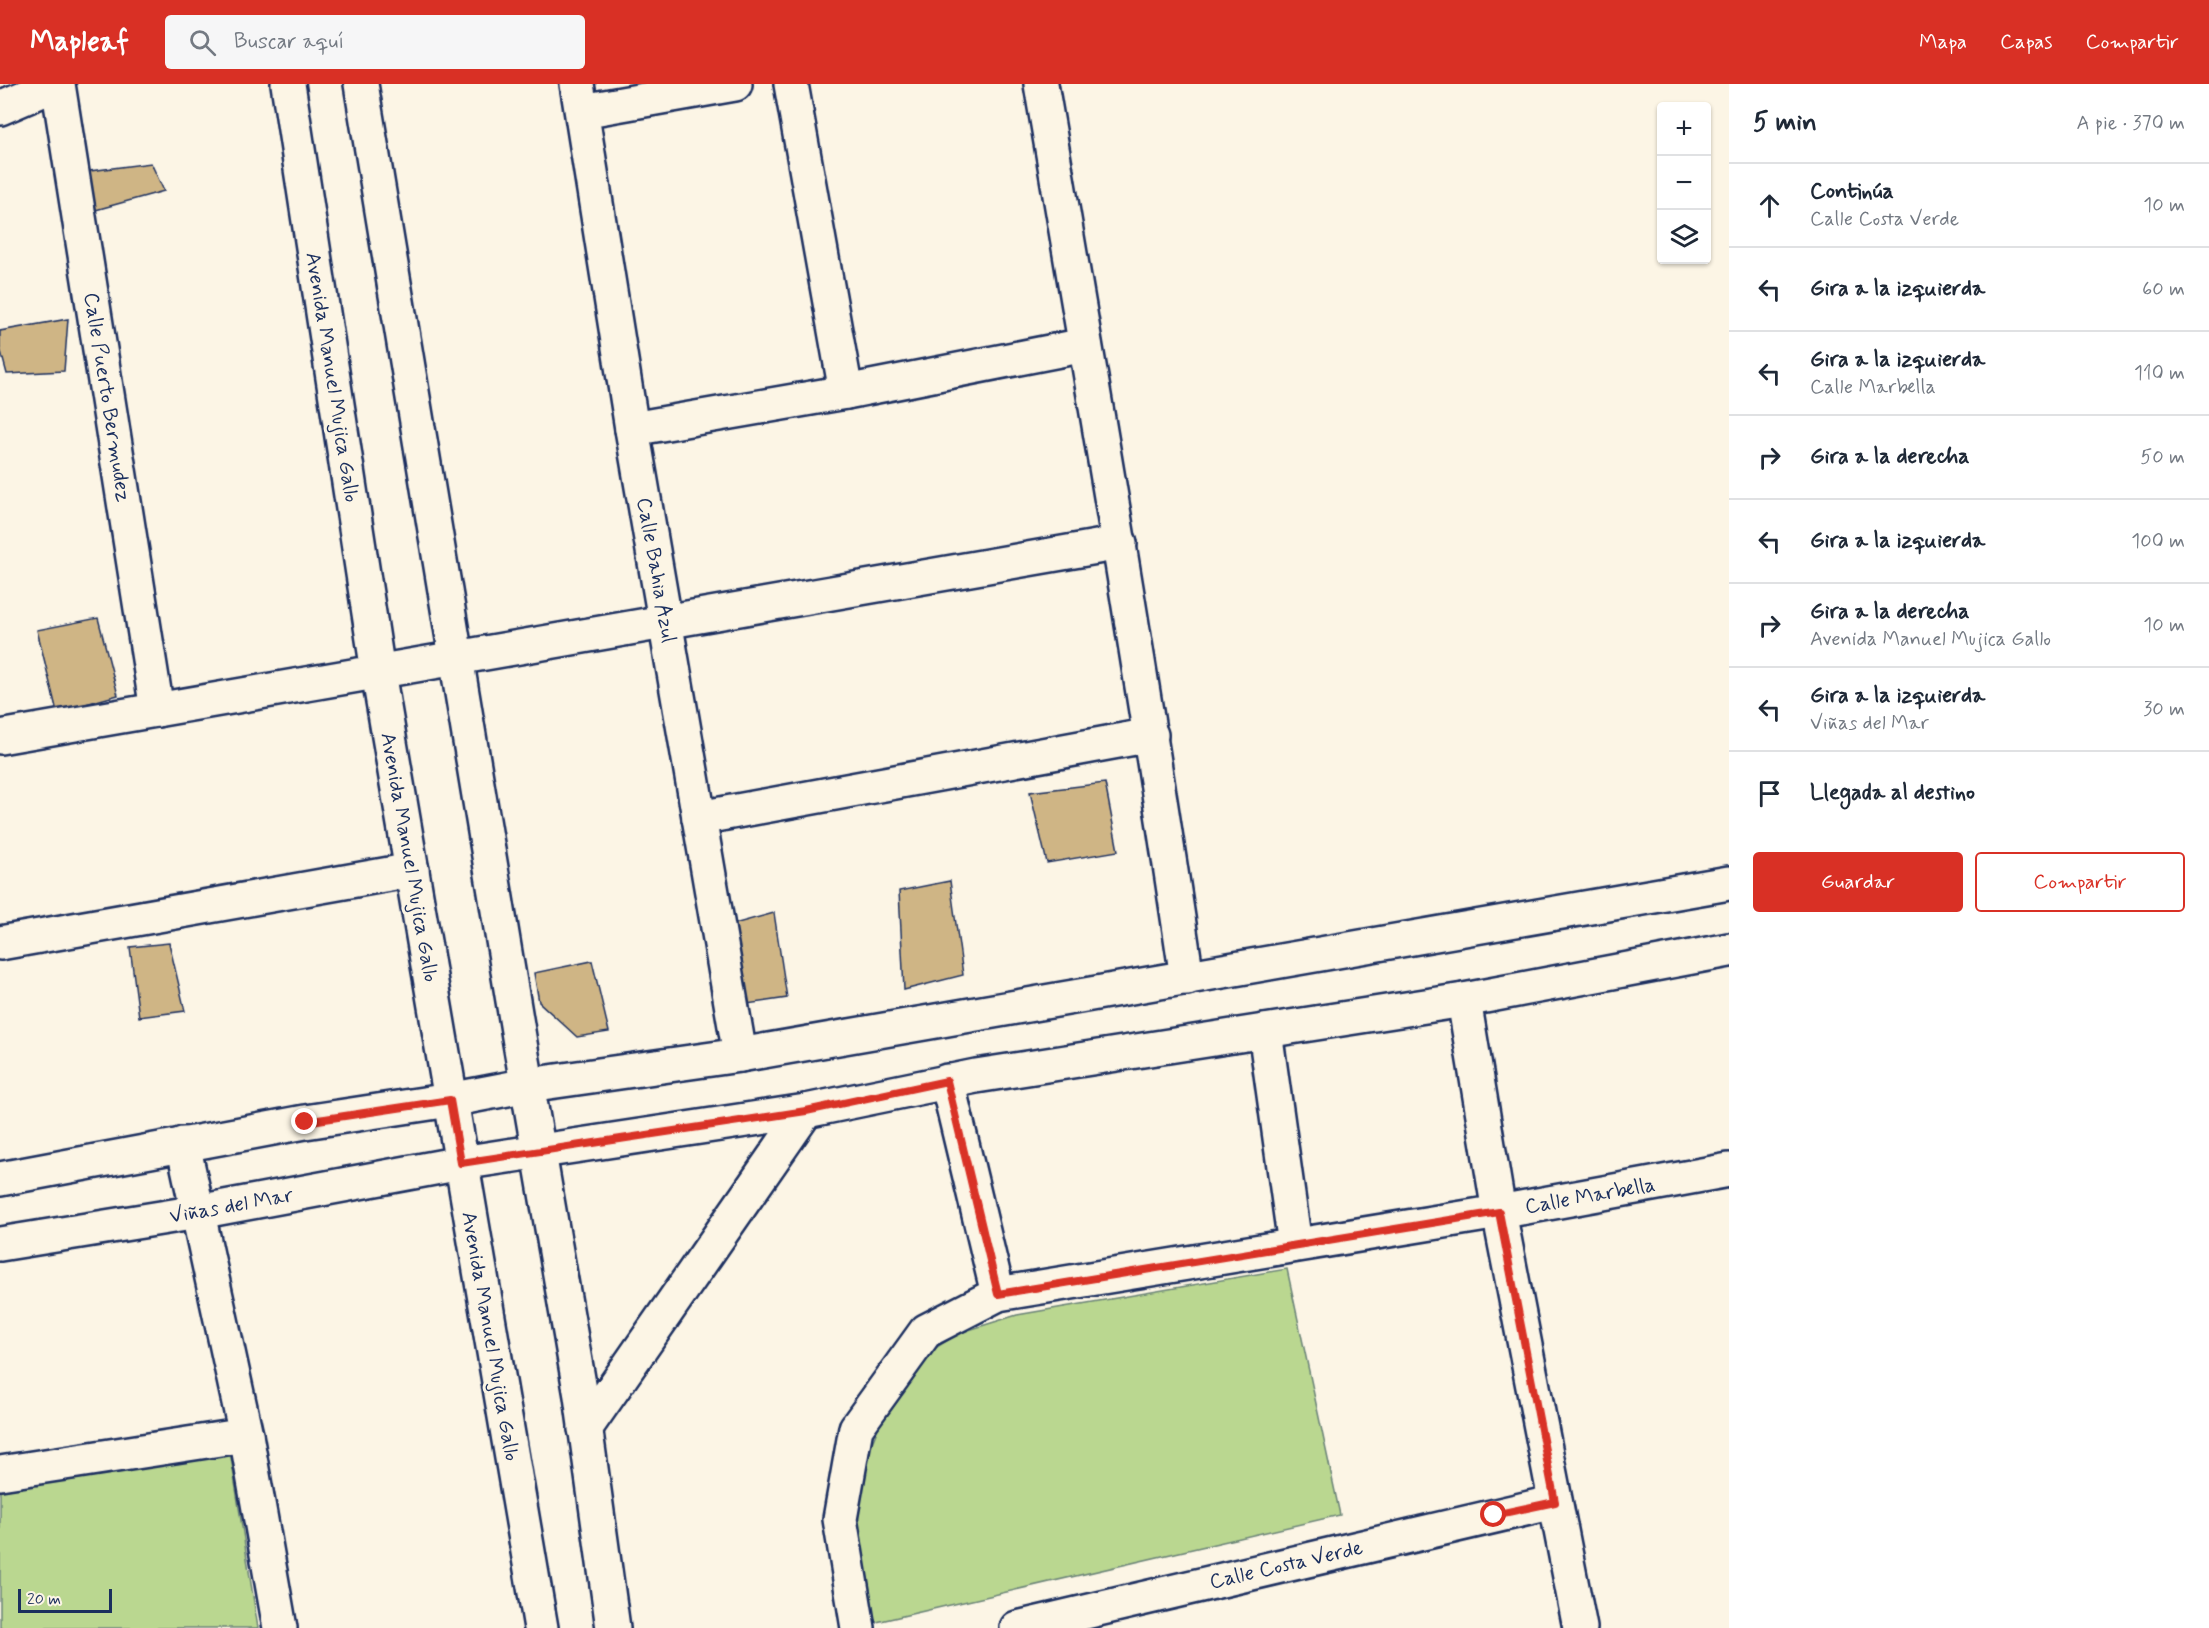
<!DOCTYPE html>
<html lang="es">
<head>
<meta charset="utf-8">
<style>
  :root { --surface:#fff; --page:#f6f6f7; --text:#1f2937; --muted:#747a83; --line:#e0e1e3; --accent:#d93025 }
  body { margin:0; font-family:Mynerve,sans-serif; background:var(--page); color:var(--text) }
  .controls { position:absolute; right:18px; top:18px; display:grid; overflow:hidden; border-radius:6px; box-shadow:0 2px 4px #0004 }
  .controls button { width:54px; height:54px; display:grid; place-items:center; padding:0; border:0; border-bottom:2px solid var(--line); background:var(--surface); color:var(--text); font:30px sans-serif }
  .scale { position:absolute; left:18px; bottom:15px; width:94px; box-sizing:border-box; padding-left:6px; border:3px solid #1b2f5e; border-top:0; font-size:16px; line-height:21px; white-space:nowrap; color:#1b2f5e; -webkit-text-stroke:4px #fcf5e5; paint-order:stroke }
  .stop { position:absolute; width:18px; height:18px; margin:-14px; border:4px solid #d93025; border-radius:50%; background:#fff }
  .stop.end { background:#d93025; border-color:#fff; box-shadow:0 2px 6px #0008 }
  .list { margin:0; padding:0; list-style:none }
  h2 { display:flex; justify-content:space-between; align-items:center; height:78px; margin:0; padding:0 24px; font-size:26px }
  h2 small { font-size:20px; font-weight:400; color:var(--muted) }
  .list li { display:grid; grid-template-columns:39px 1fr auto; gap:18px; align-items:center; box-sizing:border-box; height:84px; padding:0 24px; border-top:2px solid var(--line) }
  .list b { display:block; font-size:22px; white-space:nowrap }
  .list p { margin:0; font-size:20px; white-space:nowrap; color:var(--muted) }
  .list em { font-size:20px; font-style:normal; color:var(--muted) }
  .actions { display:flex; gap:12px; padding:18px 24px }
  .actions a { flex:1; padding:14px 0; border:2px solid var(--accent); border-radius:6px; text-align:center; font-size:21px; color:var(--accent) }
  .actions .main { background:var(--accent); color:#fff }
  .icon { flex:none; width:33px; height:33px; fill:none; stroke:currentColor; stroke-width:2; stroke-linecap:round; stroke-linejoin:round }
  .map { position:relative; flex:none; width:1729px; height:1544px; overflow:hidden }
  header { display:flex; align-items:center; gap:36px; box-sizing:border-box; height:84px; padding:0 30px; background:var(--accent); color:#fff }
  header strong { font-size:28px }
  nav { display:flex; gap:33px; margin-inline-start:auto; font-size:21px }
  .search { width:420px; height:54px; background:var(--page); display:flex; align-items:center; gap:15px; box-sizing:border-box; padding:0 21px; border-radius:6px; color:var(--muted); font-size:22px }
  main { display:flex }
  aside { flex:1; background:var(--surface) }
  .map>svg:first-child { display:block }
</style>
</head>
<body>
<header>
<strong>Mapleaf</strong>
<div class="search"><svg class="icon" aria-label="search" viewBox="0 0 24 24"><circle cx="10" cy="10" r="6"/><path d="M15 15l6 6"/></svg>Buscar aquí</div>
<nav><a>Mapa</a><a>Capas</a><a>Compartir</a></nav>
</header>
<main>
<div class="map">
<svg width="1729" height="1544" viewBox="0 0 1729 1544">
  <rect width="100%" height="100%" fill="#fcf5e5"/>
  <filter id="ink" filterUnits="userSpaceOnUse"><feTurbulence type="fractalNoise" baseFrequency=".0167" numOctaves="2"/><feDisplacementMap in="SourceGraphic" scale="12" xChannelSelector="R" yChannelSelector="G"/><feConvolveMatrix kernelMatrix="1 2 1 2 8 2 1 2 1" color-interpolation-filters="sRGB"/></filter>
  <g filter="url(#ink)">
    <!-- green -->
    <g fill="#bad790" stroke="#6a8377" stroke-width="1.5">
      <polygon points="1287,1185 1340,1431 872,1539 861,1479 858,1428 865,1376 890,1315 921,1273 959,1249 1017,1231"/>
      <polygon points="230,1367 258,1544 0,1544 0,1407"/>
    </g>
    <!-- building -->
    <g fill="#cfb585" stroke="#1b2f5e" stroke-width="1.5">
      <polygon points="151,79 164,107 92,127 90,87"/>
      <polygon points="68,235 64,287 7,290 0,264 0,247"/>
      <polygon points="98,534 118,611 57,628 37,546"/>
      <polygon points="1105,699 1118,767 1047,779 1030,708"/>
      <polygon points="950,797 963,891 904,906 899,807"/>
      <polygon points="774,829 787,914 747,920 734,840"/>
      <polygon points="169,859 185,927 139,933 130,863"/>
      <polygon points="592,877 609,948 577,953 539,918 534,889"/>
    </g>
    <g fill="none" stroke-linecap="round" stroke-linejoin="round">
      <defs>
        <g id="minor">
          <polyline points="58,0 157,626"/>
          <polyline points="288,0 378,588 541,1544"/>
          <polyline points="361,0 520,959 581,1312 613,1544"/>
          <polyline points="577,0 632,345 740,971"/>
          <polyline points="791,0 846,308"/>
          <path d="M1041,0C1092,298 1143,595 1187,894"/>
          <polyline points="0,24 56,0"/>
          <polyline points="582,27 735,0"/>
          <polyline points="632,345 846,308 1085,261"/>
          <polyline points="0,653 1120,459"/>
          <polyline points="699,734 1151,651"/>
          <polyline points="0,859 412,786"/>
          <polyline points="1464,916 1499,1128 1580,1544"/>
          <polyline points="1265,947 1295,1161"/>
          <polyline points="947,997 998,1210"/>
          <polyline points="183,1060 246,1351 280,1544"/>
          <polyline points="0,1095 305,1038 450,1016 528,1001 740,971 1729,799"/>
          <polyline points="0,1160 198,1128 461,1079 806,1027 976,992 1464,916 1729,866"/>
          <polyline points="585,1345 806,1027"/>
          <polyline points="0,1389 246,1351"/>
          <polyline points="858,1544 840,1435 856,1344 926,1247 998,1210 1499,1128 1729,1086"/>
          <polyline points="1017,1544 1555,1418"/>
        </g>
      </defs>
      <!-- minor casing -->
      <use href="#minor" stroke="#1b2f5e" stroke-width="38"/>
      <!-- minor -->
      <use href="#minor" stroke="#fcf5e5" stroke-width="33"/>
    </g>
  </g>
  <g fill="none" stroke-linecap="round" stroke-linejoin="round" filter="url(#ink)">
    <!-- route -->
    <polyline stroke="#d93025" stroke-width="8" points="305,1038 450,1016 461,1079 806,1027 947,997 998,1210 1499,1128 1555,1418 1494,1431"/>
  </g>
  <g text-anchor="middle" stroke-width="6" stroke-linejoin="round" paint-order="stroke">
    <!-- street labels -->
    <g font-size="21" fill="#1b2f5e" stroke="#fcf5e5">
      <text transform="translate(333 293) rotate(81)" y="7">Avenida Manuel Mujica Gallo</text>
      <text transform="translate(108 313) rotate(81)" y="7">Calle Puerto Bermudez</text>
      <text transform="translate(657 486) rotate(80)" y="7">Calle Bahia Azul</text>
      <text transform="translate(410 773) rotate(80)" y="7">Avenida Manuel Mujica Gallo</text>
      <text transform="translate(1590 1111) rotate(-10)" y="7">Calle Marbella</text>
      <text transform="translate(231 1121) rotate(-10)" y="7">Viñas del Mar</text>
      <text transform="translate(491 1252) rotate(80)" y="7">Avenida Manuel Mujica Gallo</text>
      <text transform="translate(1286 1480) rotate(-13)" y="7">Calle Costa Verde</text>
    </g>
  </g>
</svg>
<div class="controls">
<button>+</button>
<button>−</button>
<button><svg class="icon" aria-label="layers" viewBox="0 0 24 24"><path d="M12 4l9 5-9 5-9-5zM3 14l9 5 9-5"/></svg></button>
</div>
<div class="scale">20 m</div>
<div class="stop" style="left:1494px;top:1431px"></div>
<div class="stop end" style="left:305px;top:1038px"></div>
</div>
<aside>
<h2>5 min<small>A pie · 370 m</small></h2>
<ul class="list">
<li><svg class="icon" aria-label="ahead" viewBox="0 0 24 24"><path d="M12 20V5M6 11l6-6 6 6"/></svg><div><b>Continúa</b><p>Calle Costa Verde</p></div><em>10 m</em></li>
<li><svg class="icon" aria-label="left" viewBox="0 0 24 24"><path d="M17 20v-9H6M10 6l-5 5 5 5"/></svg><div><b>Gira a la izquierda</b></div><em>60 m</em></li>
<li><svg class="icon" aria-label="left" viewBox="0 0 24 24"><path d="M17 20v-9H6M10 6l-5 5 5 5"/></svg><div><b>Gira a la izquierda</b><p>Calle Marbella</p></div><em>110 m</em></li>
<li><svg class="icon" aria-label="right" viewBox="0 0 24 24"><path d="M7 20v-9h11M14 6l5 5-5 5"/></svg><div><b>Gira a la derecha</b></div><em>50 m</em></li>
<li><svg class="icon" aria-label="left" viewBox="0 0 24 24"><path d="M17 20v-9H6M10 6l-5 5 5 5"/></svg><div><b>Gira a la izquierda</b></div><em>100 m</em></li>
<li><svg class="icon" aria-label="right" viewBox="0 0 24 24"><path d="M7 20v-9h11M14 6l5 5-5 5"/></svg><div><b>Gira a la derecha</b><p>Avenida Manuel Mujica Gallo</p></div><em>10 m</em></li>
<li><svg class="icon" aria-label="left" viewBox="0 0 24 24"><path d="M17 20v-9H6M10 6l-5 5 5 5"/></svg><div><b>Gira a la izquierda</b><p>Viñas del Mar</p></div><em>30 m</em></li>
<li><svg class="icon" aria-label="arrive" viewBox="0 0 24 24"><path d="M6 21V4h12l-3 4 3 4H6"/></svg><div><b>Llegada al destino</b></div></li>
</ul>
<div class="actions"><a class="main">Guardar</a><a>Compartir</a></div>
</aside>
</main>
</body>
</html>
